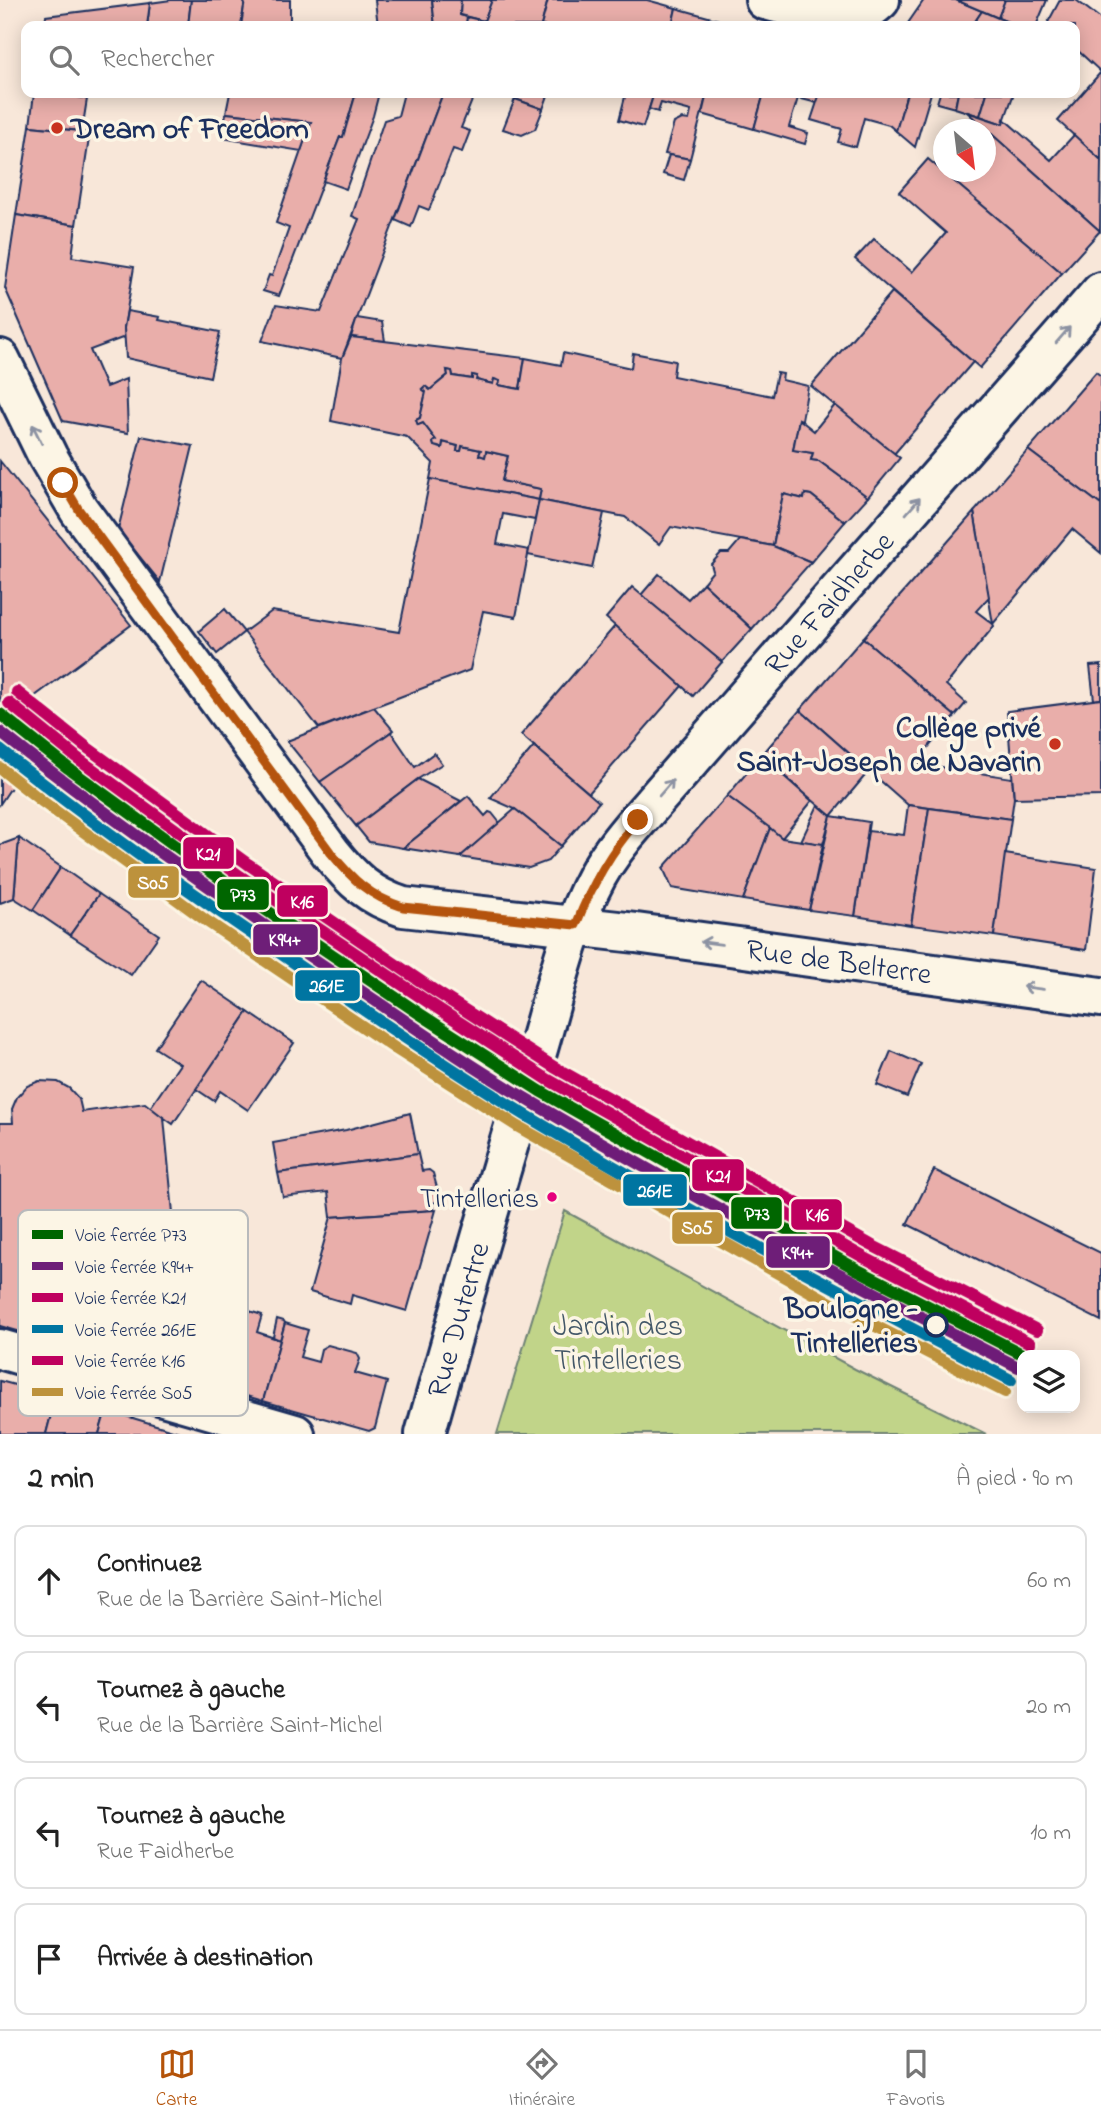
<!DOCTYPE html>
<html lang="fr">
<head>
<meta charset="utf-8">
<style>
  :root { --surface:#fff; --page:#f2f2f2; --text:#222; --muted:#767676; --line:#e0e0e0; --accent:#b45309 }
  body { margin:0; font-family:"Indie Flower",sans-serif; background:var(--page); color:var(--text) }
  .controls { position:absolute; right:21px; bottom:21px; display:grid; overflow:hidden; border-radius:14px; box-shadow:0 4px 18px #0003 }
  .controls button { width:63px; height:63px; display:grid; place-items:center; padding:0; border:0; border-bottom:2px solid var(--line); background:var(--surface); color:var(--text); font:35px sans-serif }
  .compass { position:absolute; left:933px; top:119px; width:63px; height:63px; border-radius:50%; background:var(--surface); box-shadow:0 4px 18px #0003; rotate:152deg }
  .stop { position:absolute; width:21px; height:21px; margin:-16px; border:5px solid #b45309; border-radius:50%; background:#fff }
  .stop.end { background:#b45309; border-color:#fff; box-shadow:0 2px 7px #0008 }
  .list { margin:0; padding:0; list-style:none }
  h2 { display:flex; justify-content:space-between; align-items:center; height:91px; margin:0; padding:0 28px; font-size:30px }
  h2 small { font-size:23px; font-weight:400; color:var(--muted) }
  .list li { display:grid; grid-template-columns:46px 1fr auto; gap:21px; align-items:center; box-sizing:border-box; height:112px; margin:0 14px 14px; padding:0 14px; border:2px solid var(--line); border-radius:14px }
  .list b { display:block; font-size:26px; white-space:nowrap }
  .list p { margin:0; font-size:23px; white-space:nowrap; color:var(--muted) }
  .list em { font-size:23px; font-style:normal; color:var(--muted) }
  .icon { flex:none; width:38px; height:38px; fill:none; stroke:currentColor; stroke-width:2; stroke-linecap:round; stroke-linejoin:round }
  .map { position:relative; flex:none; width:1101px; height:1434px; overflow:hidden }
  .search { position:absolute; background:var(--surface); box-shadow:0 4px 18px #0003; left:21px; right:21px; top:21px; height:77px; display:flex; align-items:center; gap:18px; box-sizing:border-box; padding:0 24px; border-radius:14px; color:var(--muted); font-size:26px }
  .sheet { height:595px; background:var(--surface) }
  nav { display:flex; justify-content:space-around; align-items:center; box-sizing:border-box; height:98px; border-top:2px solid var(--line); background:var(--surface); font-size:19px; color:var(--muted) }
  nav a { display:grid; justify-items:center; gap:4px }
  nav .on { color:var(--accent) }
  .map>svg:first-child { display:block }
</style>
</head>
<body>
<div class="map">
<svg width="1101" height="1434" viewBox="0 0 1101 1434">
  <rect width="100%" height="100%" fill="#f8e7d9"/>
  <filter id="ink" filterUnits="userSpaceOnUse"><feTurbulence type="fractalNoise" baseFrequency=".0143" numOctaves="2"/><feDisplacementMap in="SourceGraphic" scale="14" xChannelSelector="R" yChannelSelector="G"/><feConvolveMatrix kernelMatrix="1 2 1 2 8 2 1 2 1" color-interpolation-filters="sRGB"/></filter>
  <g filter="url(#ink)">
    <!-- green -->
    <polygon fill="#c1d489" stroke="#6e8274" stroke-width="2" points="565,1211 855,1369 986,1434 497,1434"/>
    <!-- building -->
    <g fill="#e9aeaa" stroke="#1b2f5e" stroke-width="2">
      <polygon points="171,0 191,0 188,26 147,26 150,3"/>
      <polygon points="191,0 245,0 241,26 188,26"/>
      <polygon points="245,0 290,0 290,26 241,26"/>
      <polygon points="375,0 432,0 435,26 378,26"/>
      <polygon points="432,0 461,0 460,15 467,17 466,26 435,26"/>
      <polygon points="461,0 492,0 484,21 460,15"/>
      <polygon points="492,0 548,0 541,26 466,26 467,17 484,21"/>
      <polygon points="548,0 647,0 676,8 672,26 541,26"/>
      <polygon points="924,0 956,0 982,11 972,26 906,26"/>
      <polygon points="956,0 1005,0 998,18"/>
      <polygon points="1005,0 1047,0 1036,26 1018,26 998,18"/>
      <polygon points="1060,0 1076,0 1101,19 1101,160 1058,121 1101,72 1075,48 1075,26 1046,26"/>
      <polygon points="150,3 147,26 44,26 46,16"/>
      <polygon points="676,8 726,22 725,26 672,26"/>
      <polygon points="982,11 998,18 1018,26 972,26"/>
      <polygon points="34,93 58,93 87,99 82,131 30,126"/>
      <polygon points="230,93 356,93 343,137 340,137 279,296 263,291 269,275 272,276 289,228 276,223 311,122 226,113"/>
      <polygon points="356,93 379,93 373,116 346,189 323,181 340,137 343,137"/>
      <polygon points="404,93 443,93 342,358 262,341 276,305 321,312 359,219 352,216 384,120 398,116"/>
      <polygon points="443,93 475,93 461,128 470,131 462,152 453,149 429,210 419,206 411,227 395,220"/>
      <polygon points="518,93 549,93 543,109 515,99"/>
      <polygon points="626,93 654,93 643,127 619,120"/>
      <polygon points="654,93 707,93 690,159 665,154 674,123 682,119 689,120 691,111 661,103 658,112 649,109"/>
      <polygon points="707,93 764,93 754,129 702,114"/>
      <polygon points="764,93 820,93 817,103 798,98 789,127 808,133 805,144 754,129"/>
      <polygon points="820,93 907,93 896,131 889,125 864,118 856,147 838,142 842,129 811,120"/>
      <polygon points="907,93 931,93 915,147 896,131"/>
      <polygon points="940,93 958,93 955,108 937,103"/>
      <polygon points="958,93 987,93 980,116 955,108"/>
      <polygon points="987,93 1014,93 1003,124 980,116"/>
      <polygon points="515,99 543,109 535,129 522,135 503,129"/>
      <polygon points="967,112 1003,124 1004,119 1051,160 1074,135 1101,160 1100,231"/>
      <polygon points="226,113 311,122 301,151 222,138"/>
      <polygon points="976,120 1100,231 1062,273 938,168 944,161 944,172 986,172 986,130 968,130"/>
      <polygon points="30,126 90,132 76,225 16,215"/>
      <polygon points="669,155 690,159 684,180 663,174"/>
      <polygon points="928,159 1062,273 980,368 855,259 874,239 912,272 946,233 899,192"/>
      <polygon points="16,215 76,225 72,257 134,267 124,328 125,337 90,350 106,387 126,379 128,433 63,421 5,288"/>
      <polygon points="892,292 973,362 894,454 811,386"/>
      <polygon points="127,311 160,317 159,320 220,332 210,377 126,358 124,328"/>
      <polygon points="357,318 382,322 385,341 351,337"/>
      <polygon points="351,337 525,358 520,389 498,385 500,381 494,379 493,384 476,380 477,376 472,375 472,379 453,376 452,371 447,370 448,375 430,390 425,386 422,389 426,392 420,418 416,420 418,425 423,423 436,440 433,442 434,446 442,448 443,442 458,446 457,451 461,451 462,446 481,450 479,455 485,457 486,451 508,456 502,481 541,489 539,500 430,479 433,463 407,437 331,421 342,358"/>
      <polygon points="563,353 631,368 633,353 675,361 673,376 772,396 777,373 783,374 782,380 808,386 802,420 799,419 793,450 813,453 811,460 819,461 868,497 845,522 811,495 805,494 804,499 783,494 773,546 671,527 659,544 625,517 539,500 541,489 502,481 508,456 486,451 485,457 479,455 481,450 462,446 461,451 457,451 458,446 443,442 442,448 434,446 433,442 436,440 423,423 418,425 416,420 420,418 426,392 422,389 425,386 430,390 448,375 447,370 452,371 453,376 472,379 472,375 477,376 476,380 493,384 494,379 500,381 498,385 520,389 525,358 561,365"/>
      <polygon points="1096,372 1101,376 1101,505 1028,450"/>
      <polygon points="835,405 900,458 868,497 819,461 811,460 813,453 793,450 799,419 814,431"/>
      <polygon points="141,436 193,446 160,582 118,530"/>
      <polygon points="1028,450 1101,505 1101,553 1072,529 993,624 974,512"/>
      <polygon points="0,461 131,625 0,722"/>
      <polygon points="430,479 539,500 535,520 503,514 497,544 529,550 516,617 483,611 470,670 319,728 244,632 272,611 399,632"/>
      <polygon points="783,494 804,499 805,494 811,495 845,522 811,562 773,546"/>
      <polygon points="539,500 604,513 592,568 528,555"/>
      <polygon points="974,512 989,597 976,611 993,624 994,626 946,685 966,703 955,716 863,638"/>
      <polygon points="740,540 773,546 811,562 752,629 703,583 713,571 711,564 721,553 729,553"/>
      <polygon points="659,574 688,599 703,583 752,629 722,662 641,595"/>
      <polygon points="632,587 722,662 693,696 606,618"/>
      <polygon points="225,609 244,632 217,654 199,631"/>
      <polygon points="615,626 682,686 589,793 521,735"/>
      <polygon points="863,638 955,716 915,763 1012,778 1014,798 1011,819 908,805 800,710"/>
      <polygon points="1101,665 1101,699 1094,700 1090,666"/>
      <polygon points="32,698 54,723 0,804 0,722"/>
      <polygon points="1101,699 1101,796 1014,798 1007,711"/>
      <polygon points="374,707 393,730 370,749 320,782 287,741"/>
      <polygon points="800,710 869,771 831,816 761,756"/>
      <polygon points="391,732 415,767 434,753 442,764 418,779 356,826 320,782"/>
      <polygon points="534,746 599,802 561,846 515,809 490,798"/>
      <polygon points="761,756 812,801 782,838 727,796"/>
      <polygon points="418,779 461,801 403,848 369,842 356,826"/>
      <polygon points="468,796 485,816 489,812 492,813 500,823 460,857 403,848"/>
      <polygon points="727,796 770,828 743,900 672,888 663,868"/>
      <polygon points="818,805 831,816 823,844 801,841"/>
      <polygon points="908,805 929,808 911,925 855,916 868,831 904,835"/>
      <polygon points="929,808 1011,819 994,936 911,925"/>
      <polygon points="515,809 561,846 548,861 529,868 460,857"/>
      <polygon points="831,816 869,822 855,916 809,910"/>
      <polygon points="770,828 782,838 823,844 809,910 743,900"/>
      <polygon points="19,838 61,867 33,910 14,898"/>
      <polygon points="19,838 14,898 0,903 0,845"/>
      <polygon points="1005,854 1096,868 1086,950 994,936"/>
      <polygon points="61,867 99,894 70,935 33,910"/>
      <polygon points="99,894 159,935 131,975 70,935"/>
      <polygon points="201,980 248,1012 173,1124 150,1108 180,1064 155,1048"/>
      <polygon points="248,1012 294,1043 248,1110 220,1091 214,1101 196,1089"/>
      <polygon points="891,1051 921,1064 907,1097 877,1085"/>
      <polygon points="39,1081 58,1082 69,1088 79,1099 82,1112 145,1103 164,1118 175,1234 137,1365 0,1326 0,1123 13,1123 12,1109 17,1097 27,1086"/>
      <polygon points="410,1113 418,1154 278,1173 273,1143 346,1130"/>
      <polygon points="418,1154 422,1171 429,1170 433,1173 439,1195 436,1202 432,1203 434,1210 331,1217 328,1192 283,1197 278,1173"/>
      <polygon points="934,1170 1101,1253 1101,1321 907,1224"/>
      <polygon points="436,1210 407,1311 352,1295 350,1304 310,1292 331,1217"/>
      <polygon points="246,1310 262,1315 257,1332 280,1340 263,1401 223,1389"/>
      <polygon points="277,1319 284,1321 285,1323 280,1340 273,1337"/>
      <polygon points="285,1323 308,1330 300,1357 318,1362 321,1349 328,1345 357,1353 360,1359 355,1373 387,1382 375,1428 369,1431 263,1401"/>
      <polygon points="0,1381 56,1396 46,1434 0,1434"/>
      <polygon points="56,1396 106,1410 99,1434 46,1434"/>
      <polygon points="106,1410 186,1434 99,1434"/>
    </g>
    <g fill="none" stroke-linecap="round" stroke-linejoin="round">
      <defs>
        <g id="street">
          <path d="M765,0C780,4 794,7 809,11C840,19 854,24 880,0"/>
          <path id="s1" d="M0,359L48,457L79,510L331,853C353,880 369,896 403,907L636,933L1101,997"/>
          <polyline points="0,1349 295,1434"/>
        </g>
        <g id="secondary">
          <path id="s2" d="M425,1434C460,1310 495,1185 534,1062C553,1000 566,933 597,876C608,856 623,837 638,820L1101,292"/>
        </g>
      </defs>
      <!-- street casing -->
      <use href="#street" stroke="#1b2f5e" stroke-width="44"/>
      <!-- secondary casing -->
      <use href="#secondary" stroke="#1b2f5e" stroke-width="44"/>
      <!-- street -->
      <use href="#street" stroke="#fcf5e5" stroke-width="38"/>
      <!-- secondary -->
      <use href="#secondary" stroke="#fcf5e5" stroke-width="38"/>
      <defs>
        <polyline id="rail-1" points="0,714 68,768 232,887 420,1014 540,1091 858,1270 1024,1355"/>
        <path id="rail-2" d="M0,732C107,817 219,895 333,972C400,1017 466,1064 535,1104C693,1197 855,1284 1018,1367"/>
        <polyline id="rail-3" points="9,703 76,757 240,876 428,1002 547,1079 865,1258 1030,1343"/>
        <path id="rail-4" d="M0,750C103,832 212,907 321,981C389,1027 457,1074 527,1116C685,1210 848,1296 1011,1380"/>
        <polyline id="rail-5" points="17,692 85,746 248,864 435,991 554,1067 871,1245 1037,1330"/>
        <polyline id="rail-6" points="0,768 43,802 208,922 396,1049 517,1126 838,1307 1005,1392"/>
      </defs>
      <!-- rail-1 casing -->
      <use href="#rail-1" stroke="#fcf5e5" stroke-width="18"/>
      <!-- rail-2 casing -->
      <use href="#rail-2" stroke="#fcf5e5" stroke-width="18"/>
      <!-- rail-3 casing -->
      <use href="#rail-3" stroke="#fcf5e5" stroke-width="18"/>
      <!-- rail-4 casing -->
      <use href="#rail-4" stroke="#fcf5e5" stroke-width="18"/>
      <!-- rail-5 casing -->
      <use href="#rail-5" stroke="#fcf5e5" stroke-width="18"/>
      <!-- rail-6 casing -->
      <use href="#rail-6" stroke="#fcf5e5" stroke-width="18"/>
      <!-- rail-1 -->
      <use href="#rail-1" stroke="#060" stroke-width="12"/>
      <!-- rail-2 -->
      <use href="#rail-2" stroke="#6e1e78" stroke-width="12"/>
      <!-- rail-3 -->
      <use href="#rail-3" stroke="#bf005f" stroke-width="12"/>
      <!-- rail-4 -->
      <use href="#rail-4" stroke="#0075a1" stroke-width="12"/>
      <!-- rail-5 -->
      <use href="#rail-5" stroke="#bf005f" stroke-width="12"/>
      <!-- rail-6 -->
      <use href="#rail-6" stroke="#bd923c" stroke-width="12"/>
    </g>
    <!-- one-way arrows -->
    <defs><path id="oneway-shaft" d="M-6 0H5M1.5-3L5.5 0L1.5 3" fill="none" stroke-width="1.6" stroke-linecap="round" stroke-linejoin="round" transform="scale(1.75)"/></defs>
    <g stroke="#8c92a2">
      <use href="#oneway-shaft" transform="translate(1063 335) rotate(-49)"/>
      <use href="#oneway-shaft" transform="translate(37 434) rotate(-116)"/>
      <use href="#oneway-shaft" transform="translate(913 506) rotate(-49)"/>
      <use href="#oneway-shaft" transform="translate(666 788) rotate(-49)"/>
      <use href="#oneway-shaft" transform="translate(711 943) rotate(-172)"/>
      <use href="#oneway-shaft" transform="translate(1033 988) rotate(-172)"/>
    </g>
  </g>
  <g fill="none" stroke-linecap="round" stroke-linejoin="round" filter="url(#ink)">
    <!-- route -->
    <path stroke="#b45309" stroke-width="9" d="M63,483L79,510L331,853C353,880 369,896 403,907L576,925C591,886 610,852 638,820"/>
  </g>
  <!-- markers -->
  <g fill="#c8321e" stroke="#fcf5e5" stroke-width="2.5">
    <circle cx="57" cy="128" r="7"/>
    <circle cx="1055" cy="744" r="7"/>
  </g>
  <circle fill="#e5007d" stroke="#fcf5e5" stroke-width="2.5" cx="552" cy="1197" r="6"/>
  <circle fill="#fcf5e5" stroke="#1b2f5e" stroke-width="3.5" cx="936" cy="1325" r="11"/>
  <g text-anchor="middle" stroke-width="7" stroke-linejoin="round" paint-order="stroke">
    <!-- bus labels -->
    <g font-size="28" fill="#1b2f5e" stroke="#fcf5e5" text-anchor="end">
      <text x="539" y="1207">Tintelleries</text>
    </g>
    <!-- poi labels -->
    <g font-size="30" font-weight="bold" fill="#1b2f5e" stroke="#fcf5e5" text-anchor="start">
      <text x="71" y="138">Dream of Freedom</text>
      <text x="1041" y="737" text-anchor="end">Collège privé<tspan x="1041" dy="34">Saint-Joseph de Navarin</tspan></text>
    </g>
    <!-- street labels -->
    <g font-size="30" fill="#1b2f5e" stroke="#fcf5e5">
      <text dy="10" stroke="none"><textPath href="#s2" startOffset="943">Rue Faidherbe</textPath></text>
      <text dy="10" stroke="none"><textPath href="#s1" startOffset="1127">Rue de Belterre</textPath></text>
      <text dy="10" stroke="none"><textPath href="#s2" startOffset="119">Rue Dutertre</textPath></text>
    </g>
    <!-- stop labels -->
    <g font-size="30" font-weight="bold" fill="#1b2f5e" stroke="#fcf5e5" text-anchor="end">
      <text x="918" y="1318">Boulogne -<tspan x="918" dy="34">Tintelleries</tspan></text>
    </g>
    <!-- park labels -->
    <g font-size="30" fill="#445869" stroke="#fcf5e5">
      <text x="618" y="1335">Jardin des<tspan x="618" dy="34">Tintelleries</tspan></text>
    </g>
  </g>
  <!-- legend -->
  <rect x="18" y="1210" width="230" height="206" rx="10" fill="#fcf5e5" stroke="#b8babc" stroke-width="2"/>
  <rect x="32" y="1230" width="31" height="9" fill="#060"/>
  <rect x="32" y="1262" width="31" height="8" fill="#6e1e78"/>
  <rect x="32" y="1293" width="31" height="9" fill="#bf005f"/>
  <rect x="32" y="1325" width="31" height="8" fill="#0075a1"/>
  <rect x="32" y="1356" width="31" height="9" fill="#bf005f"/>
  <rect x="32" y="1388" width="31" height="8" fill="#bd923c"/>
  <g font-size="19" fill="#1b2f5e">
    <text x="75" y="1241">Voie ferrée P73</text>
    <text x="75" y="1273">Voie ferrée K94+</text>
    <text x="75" y="1304">Voie ferrée K21</text>
    <text x="75" y="1336">Voie ferrée 261E</text>
    <text x="75" y="1367">Voie ferrée K16</text>
    <text x="75" y="1399">Voie ferrée S05</text>
  </g>
  <g stroke="#fcf5e5" stroke-width="2.5">
    <rect x="182" y="836" width="53" height="34" rx="7" fill="#bf005f"/>
    <rect x="127" y="865" width="53" height="34" rx="7" fill="#bd923c"/>
    <rect x="216" y="878" width="54" height="33" rx="7" fill="#060"/>
    <rect x="276" y="884" width="53" height="34" rx="7" fill="#bf005f"/>
    <rect x="252" y="923" width="67" height="33" rx="7" fill="#6e1e78"/>
    <rect x="294" y="969" width="67" height="33" rx="7" fill="#0075a1"/>
    <rect x="691" y="1158" width="54" height="34" rx="7" fill="#bf005f"/>
    <rect x="622" y="1173" width="66" height="34" rx="7" fill="#0075a1"/>
    <rect x="730" y="1196" width="53" height="34" rx="7" fill="#060"/>
    <rect x="790" y="1198" width="53" height="33" rx="7" fill="#bf005f"/>
    <rect x="671" y="1211" width="53" height="34" rx="7" fill="#bd923c"/>
    <rect x="765" y="1235" width="66" height="34" rx="7" fill="#6e1e78"/>
  </g>
  <g font-size="19" text-anchor="middle" font-weight="bold" fill="#fff">
    <text x="208" y="860">K21</text>
    <text x="153" y="889">S05</text>
    <text x="243" y="901">P73</text>
    <text x="302" y="908">K16</text>
    <text x="285" y="946">K94+</text>
    <text x="327" y="992">261E</text>
    <text x="718" y="1182">K21</text>
    <text x="655" y="1197">261E</text>
    <text x="757" y="1220">P73</text>
    <text x="817" y="1221">K16</text>
    <text x="697" y="1234">S05</text>
    <text x="798" y="1259">K94+</text>
  </g>
</svg>
<div class="controls">
<button><svg class="icon" aria-label="layers" viewBox="0 0 24 24"><path d="M12 4l9 5-9 5-9-5zM3 14l9 5 9-5"/></svg></button>
</div>
<svg class="compass" viewBox="-18 -18 36 36"><path d="M0-13l5 13h-10z" fill="#e53935"/><path d="M0 13l5-13h-10z" fill="#767676"/></svg>
<div class="stop" style="left:63px;top:483px"></div>
<div class="stop end" style="left:638px;top:820px"></div>
<div class="search"><svg class="icon" aria-label="search" viewBox="0 0 24 24"><circle cx="10" cy="10" r="6"/><path d="M15 15l6 6"/></svg>Rechercher</div>
</div>
<section class="sheet">
<h2>2 min<small>À pied · 90 m</small></h2>
<ul class="list">
<li><svg class="icon" aria-label="ahead" viewBox="0 0 24 24"><path d="M12 20V5M6 11l6-6 6 6"/></svg><div><b>Continuez</b><p>Rue de la Barrière Saint-Michel</p></div><em>60 m</em></li>
<li><svg class="icon" aria-label="left" viewBox="0 0 24 24"><path d="M17 20v-9H6M10 6l-5 5 5 5"/></svg><div><b>Tournez à gauche</b><p>Rue de la Barrière Saint-Michel</p></div><em>20 m</em></li>
<li><svg class="icon" aria-label="left" viewBox="0 0 24 24"><path d="M17 20v-9H6M10 6l-5 5 5 5"/></svg><div><b>Tournez à gauche</b><p>Rue Faidherbe</p></div><em>10 m</em></li>
<li><svg class="icon" aria-label="arrive" viewBox="0 0 24 24"><path d="M6 21V4h12l-3 4 3 4H6"/></svg><div><b>Arrivée à destination</b></div></li>
</ul>
</section>
<nav>
<a class="on"><svg class="icon" aria-label="map" viewBox="0 0 24 24"><path d="M3 6l6-2 6 2 6-2v14l-6 2-6-2-6 2zM9 4v14M15 6v14"/></svg>Carte</a>
<a><svg class="icon" aria-label="directions" viewBox="0 0 24 24"><path d="M12 3l9 9-9 9-9-9zM9 14v-3h6M13 9l2 2-2 2"/></svg>Itinéraire</a>
<a><svg class="icon" aria-label="saved" viewBox="0 0 24 24"><path d="M7 4h10v16l-5-4-5 4z"/></svg>Favoris</a>
</nav>
</body>
</html>
